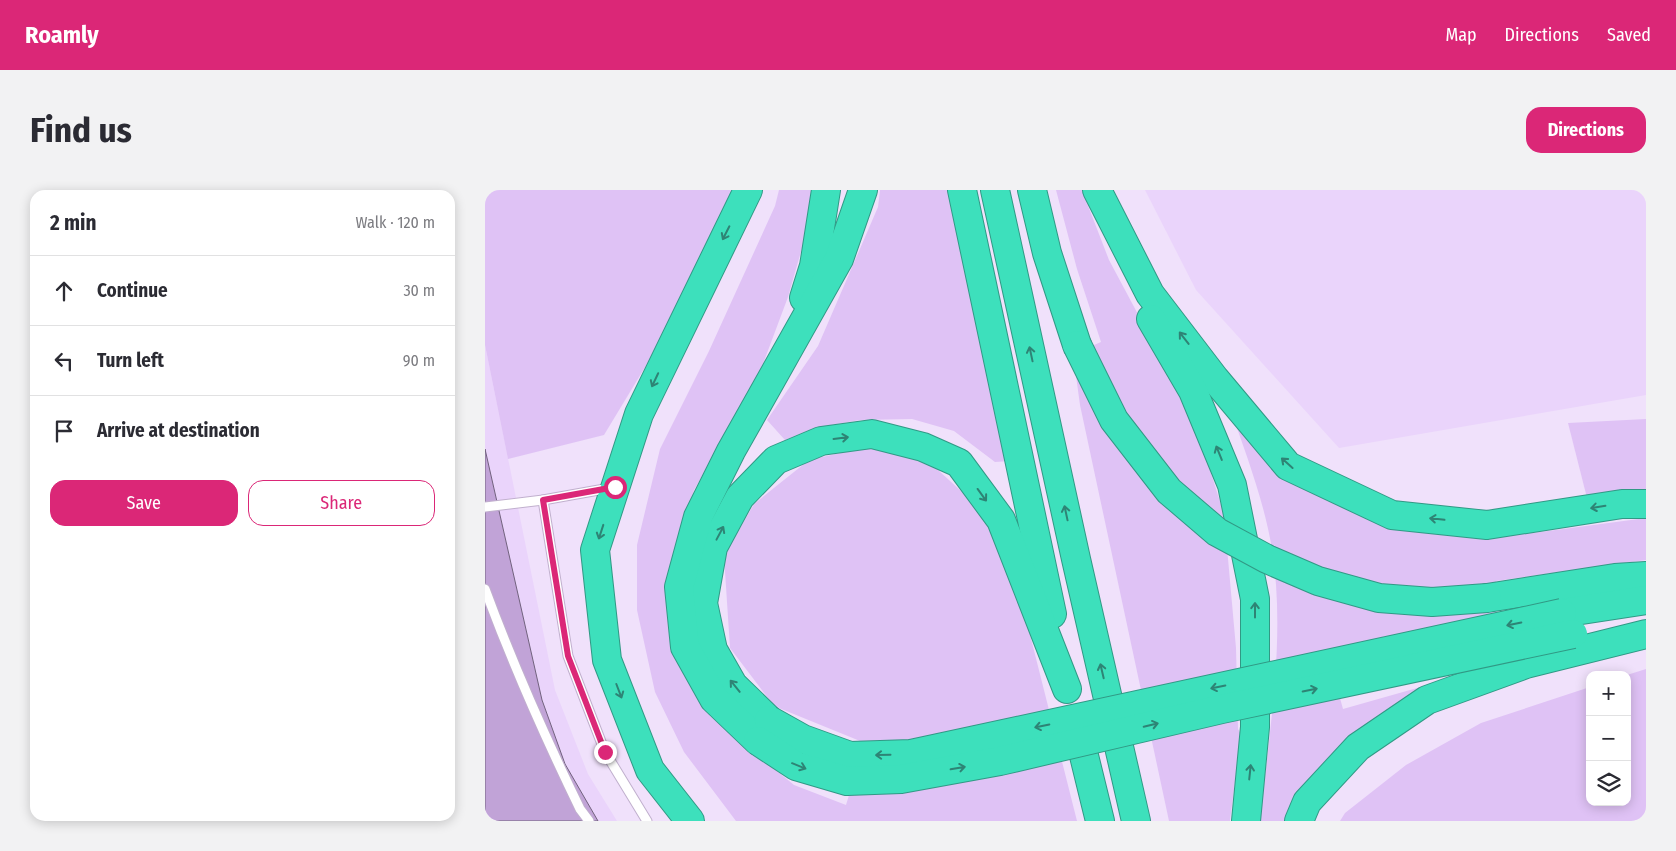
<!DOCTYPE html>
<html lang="en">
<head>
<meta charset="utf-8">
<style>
  :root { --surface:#fff; --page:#f2f2f3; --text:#2b2b33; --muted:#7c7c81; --line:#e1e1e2; --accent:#db2777 }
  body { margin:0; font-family:"Fira Sans Condensed",sans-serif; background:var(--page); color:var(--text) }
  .controls { position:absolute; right:15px; bottom:15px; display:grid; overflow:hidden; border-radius:10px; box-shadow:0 2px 12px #0003 }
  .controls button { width:45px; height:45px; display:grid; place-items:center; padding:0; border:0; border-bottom:1px solid var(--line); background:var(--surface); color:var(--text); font:25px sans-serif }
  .stop { position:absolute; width:15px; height:15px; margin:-11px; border:4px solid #db2777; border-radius:50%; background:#fff }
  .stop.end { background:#db2777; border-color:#fff; box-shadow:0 1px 5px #0008 }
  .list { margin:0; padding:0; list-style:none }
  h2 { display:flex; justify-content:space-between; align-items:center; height:65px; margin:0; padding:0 20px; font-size:21px }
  h2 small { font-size:16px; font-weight:400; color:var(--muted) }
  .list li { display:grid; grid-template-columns:32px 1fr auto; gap:15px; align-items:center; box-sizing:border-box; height:70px; padding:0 20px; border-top:1px solid var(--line) }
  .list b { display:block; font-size:19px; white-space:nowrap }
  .list em { font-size:16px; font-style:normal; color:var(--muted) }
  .actions { display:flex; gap:10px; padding:15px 20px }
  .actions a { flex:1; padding:11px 0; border:1px solid var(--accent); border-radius:15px; text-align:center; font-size:18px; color:var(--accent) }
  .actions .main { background:var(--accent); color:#fff }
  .icon { flex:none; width:28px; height:28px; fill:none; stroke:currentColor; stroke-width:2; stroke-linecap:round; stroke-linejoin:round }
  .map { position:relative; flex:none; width:1161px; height:631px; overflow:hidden; border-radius:15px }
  header { display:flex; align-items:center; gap:30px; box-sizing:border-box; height:70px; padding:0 25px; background:var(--accent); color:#fff }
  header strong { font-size:24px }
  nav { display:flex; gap:28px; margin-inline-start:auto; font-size:18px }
  .intro { display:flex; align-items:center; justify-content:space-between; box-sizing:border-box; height:120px; padding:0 30px }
  h1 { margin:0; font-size:35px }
  .button { padding:12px 22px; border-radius:15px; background:var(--accent); color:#fff; font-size:18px; font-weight:700 }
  main { display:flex; gap:30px; padding:0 30px }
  aside { flex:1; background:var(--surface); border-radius:15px; box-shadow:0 2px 12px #0003 }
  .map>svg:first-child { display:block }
</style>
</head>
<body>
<header>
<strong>Roamly</strong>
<nav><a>Map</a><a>Directions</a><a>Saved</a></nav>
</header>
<div class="intro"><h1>Find us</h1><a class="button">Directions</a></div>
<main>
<aside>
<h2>2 min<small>Walk · 120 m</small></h2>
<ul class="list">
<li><svg class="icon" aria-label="ahead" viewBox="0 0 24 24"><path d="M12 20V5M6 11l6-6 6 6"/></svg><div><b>Continue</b></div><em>30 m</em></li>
<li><svg class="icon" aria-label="left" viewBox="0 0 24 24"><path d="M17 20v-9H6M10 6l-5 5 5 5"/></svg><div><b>Turn left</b></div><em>90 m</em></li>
<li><svg class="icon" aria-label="arrive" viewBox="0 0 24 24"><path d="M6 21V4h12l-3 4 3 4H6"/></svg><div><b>Arrive at destination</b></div></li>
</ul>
<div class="actions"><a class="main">Save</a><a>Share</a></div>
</aside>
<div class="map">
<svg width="1161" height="631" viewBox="0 0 1161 631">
  <rect width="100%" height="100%" fill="#f0e1fb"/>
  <!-- built -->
  <g fill="#ead4fb">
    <polygon points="660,0 1161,0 1161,205 854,258 711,100"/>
    <polygon points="0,155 70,500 103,584 132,631 0,631"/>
  </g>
  <!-- green -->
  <g fill="#dfc2f5">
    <polygon points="0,0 249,0 243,40 119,245 23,269 0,155"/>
    <polygon points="294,0 329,0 325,30 303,107 272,190 209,300 182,406 225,526 309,595 361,615 380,553 289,516 245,458 239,366 269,314 324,270 386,256 441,269 500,323 533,397 592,631 251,631 199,562 170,502 152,420 152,355 175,259 224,161 290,16"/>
    <polygon points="395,0 473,0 525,271 510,272 469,241 427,229 375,230 329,238 300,250 282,230 333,156 393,17"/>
    <polygon points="571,0 597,0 624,70 679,173 717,255 739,324 751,458 753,539 756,544 745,631 684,631 595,215 588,164 616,152 592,79"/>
    <path d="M745,218L788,265L989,346L1048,343L1161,328V370L1011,391V427L843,465L858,519L985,483L901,525L807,631H775C784,542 801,448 787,359C779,311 761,264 745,218Z"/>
    <polygon points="1161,229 1161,301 1102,308 1083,233"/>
    <polygon points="1161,479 1161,631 855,631 860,623 921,575 996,533 1105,497 1105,612 1142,612 1142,485"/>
  </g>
  <!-- building -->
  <polygon fill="#c1a3d7" stroke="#71627d" points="0,259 57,510 80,574 113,631 0,631"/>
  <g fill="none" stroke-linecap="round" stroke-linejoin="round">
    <defs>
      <g id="lane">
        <polyline points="125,298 58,310 83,466 120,562 162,631"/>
        <polyline points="0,317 58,310"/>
        <path d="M0,399C28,475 60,547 95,619L104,631"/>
      </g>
      <g id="highway">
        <polyline points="477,0 567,424"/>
        <polyline points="510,0 591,369 651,631"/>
        <polyline points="547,0 562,63 592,155"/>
        <polyline points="612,0 665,104 730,189 803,276 907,325 1002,335 1137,314 1161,314"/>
        <polyline points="319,108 329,76 341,0"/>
        <polyline points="666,129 708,201 747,295 770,409 770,537 761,631"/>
        <polyline points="1002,408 1130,388 1161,386"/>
        <polyline points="1077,423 1161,410"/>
        <polyline points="590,529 615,631"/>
        <polyline points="284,530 248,495 228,460 218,413 228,357 255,307 291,270 336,251 387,244 438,257 474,273 516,330 582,499"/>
        <polyline points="273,551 229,509 200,457 194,397 213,327 246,261 354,69 378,0"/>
        <polyline points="205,631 165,580 122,470 110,360 154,224 263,0"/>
        <polyline points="814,631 822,612 873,557 942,510 1041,474 1161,444"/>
      </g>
    </defs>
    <!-- lane casing -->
    <use href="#lane" stroke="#c1b0ce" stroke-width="11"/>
    <!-- highway casing -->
    <use href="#highway" stroke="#319985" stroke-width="30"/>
    <!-- lane -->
    <use href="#lane" stroke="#fff" stroke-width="9"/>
    <!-- highway -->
    <use href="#highway" stroke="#3de0bc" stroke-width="28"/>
    <defs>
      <g id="highway-bridge">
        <polyline points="592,155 629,230 684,301 732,342 782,369 833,391 894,408 947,412 1002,408"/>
        <polyline points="284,530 318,549 365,566 426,564 1077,423"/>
        <polyline points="273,551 311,576 362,591 416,589 515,571 737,519 1088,444"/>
      </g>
    </defs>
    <!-- highway-bridge casing -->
    <use href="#highway-bridge" stroke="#319985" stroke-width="30" stroke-linecap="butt"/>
    <!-- highway-bridge -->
    <use href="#highway-bridge" stroke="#3de0bc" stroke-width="28"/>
  </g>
  <!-- one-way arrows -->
  <defs><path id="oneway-shaft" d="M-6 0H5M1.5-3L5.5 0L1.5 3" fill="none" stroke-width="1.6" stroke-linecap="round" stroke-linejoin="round" transform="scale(1.25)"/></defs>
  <g stroke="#2e8475">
    <use href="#oneway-shaft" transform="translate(241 43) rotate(117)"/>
    <use href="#oneway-shaft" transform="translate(699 148) rotate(-128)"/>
    <use href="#oneway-shaft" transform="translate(546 164) rotate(-102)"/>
    <use href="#oneway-shaft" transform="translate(170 190) rotate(115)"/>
    <use href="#oneway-shaft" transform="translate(356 248) rotate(-7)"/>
    <use href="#oneway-shaft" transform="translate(734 263) rotate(-112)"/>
    <use href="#oneway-shaft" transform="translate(802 273) rotate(-138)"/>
    <use href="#oneway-shaft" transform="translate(497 305) rotate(54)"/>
    <use href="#oneway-shaft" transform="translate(1113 317) rotate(171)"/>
    <use href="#oneway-shaft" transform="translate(581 323) rotate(-102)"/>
    <use href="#oneway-shaft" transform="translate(952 329) rotate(-174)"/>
    <use href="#oneway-shaft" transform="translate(116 342) rotate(108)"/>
    <use href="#oneway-shaft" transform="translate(235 343) rotate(-62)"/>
    <use href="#oneway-shaft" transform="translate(770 420) rotate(-90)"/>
    <use href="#oneway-shaft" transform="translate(1029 434) rotate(168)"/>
    <use href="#oneway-shaft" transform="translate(617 481) rotate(-103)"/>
    <use href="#oneway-shaft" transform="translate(250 496) rotate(-129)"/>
    <use href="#oneway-shaft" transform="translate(733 497) rotate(168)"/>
    <use href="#oneway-shaft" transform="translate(825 500) rotate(-12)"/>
    <use href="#oneway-shaft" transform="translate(134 501) rotate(69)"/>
    <use href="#oneway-shaft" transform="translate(666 535) rotate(-13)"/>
    <use href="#oneway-shaft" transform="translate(557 536) rotate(168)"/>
    <use href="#oneway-shaft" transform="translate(398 565) rotate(179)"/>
    <use href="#oneway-shaft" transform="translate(314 576) rotate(22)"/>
    <use href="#oneway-shaft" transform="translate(473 578) rotate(-10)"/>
    <use href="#oneway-shaft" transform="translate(765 582) rotate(-84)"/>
  </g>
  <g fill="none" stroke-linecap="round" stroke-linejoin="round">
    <!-- route -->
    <polyline stroke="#db2777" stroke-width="6" points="120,562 83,466 58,310 130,297"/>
  </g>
</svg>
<div class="controls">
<button>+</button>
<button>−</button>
<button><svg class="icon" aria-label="layers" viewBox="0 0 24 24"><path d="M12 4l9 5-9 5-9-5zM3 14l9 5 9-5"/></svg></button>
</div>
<div class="stop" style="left:130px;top:297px"></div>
<div class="stop end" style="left:120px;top:562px"></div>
</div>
</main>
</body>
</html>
